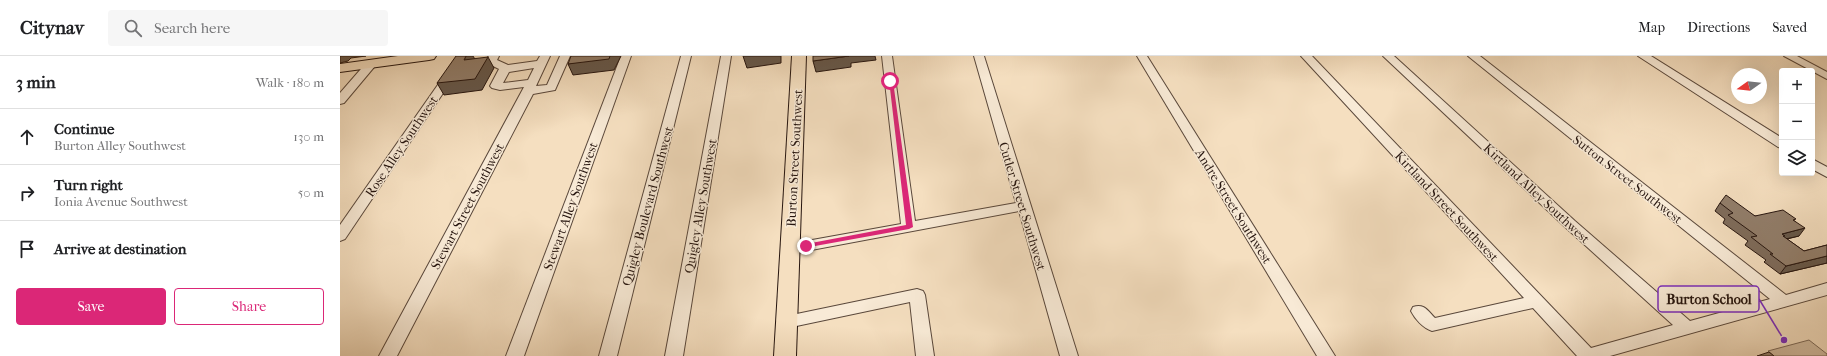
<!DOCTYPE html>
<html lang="en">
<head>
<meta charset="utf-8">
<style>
  :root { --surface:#fff; --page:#f6f6f6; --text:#202124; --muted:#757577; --line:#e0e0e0; --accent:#db2777 }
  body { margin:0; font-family:"IM FELL French Canon",serif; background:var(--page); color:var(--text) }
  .controls { position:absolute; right:12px; top:12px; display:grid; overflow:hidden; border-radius:4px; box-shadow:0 4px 16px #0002 }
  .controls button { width:36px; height:36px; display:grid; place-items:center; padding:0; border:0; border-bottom:1px solid var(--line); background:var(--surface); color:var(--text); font:20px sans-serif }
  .compass { position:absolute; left:1391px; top:12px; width:36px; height:36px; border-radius:50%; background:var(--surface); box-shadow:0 4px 16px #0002; rotate:255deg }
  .stop { position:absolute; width:12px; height:12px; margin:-9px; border:3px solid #db2777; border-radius:50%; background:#fff }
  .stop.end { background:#db2777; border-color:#fff; box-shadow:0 1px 4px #0008 }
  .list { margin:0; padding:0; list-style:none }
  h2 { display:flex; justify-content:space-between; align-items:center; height:52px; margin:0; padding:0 16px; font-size:17px }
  h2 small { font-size:13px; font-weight:400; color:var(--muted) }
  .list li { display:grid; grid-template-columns:26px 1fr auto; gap:12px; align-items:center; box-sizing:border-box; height:56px; padding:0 16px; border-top:1px solid var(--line) }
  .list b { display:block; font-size:15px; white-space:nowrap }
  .list p { margin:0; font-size:13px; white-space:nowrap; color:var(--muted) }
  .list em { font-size:13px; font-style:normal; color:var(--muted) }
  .actions { display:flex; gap:8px; padding:12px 16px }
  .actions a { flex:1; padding:9px 0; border:1px solid var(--accent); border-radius:4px; text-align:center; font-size:14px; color:var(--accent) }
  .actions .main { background:var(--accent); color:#fff }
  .icon { flex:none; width:22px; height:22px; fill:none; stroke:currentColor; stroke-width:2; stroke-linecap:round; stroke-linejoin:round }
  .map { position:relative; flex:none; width:1487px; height:300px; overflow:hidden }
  header { display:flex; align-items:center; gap:24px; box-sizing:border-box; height:56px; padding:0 20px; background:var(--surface); border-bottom:1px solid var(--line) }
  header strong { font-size:19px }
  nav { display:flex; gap:22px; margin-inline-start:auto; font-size:14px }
  .search { width:280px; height:36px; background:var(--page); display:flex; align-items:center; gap:10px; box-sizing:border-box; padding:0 14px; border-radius:4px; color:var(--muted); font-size:15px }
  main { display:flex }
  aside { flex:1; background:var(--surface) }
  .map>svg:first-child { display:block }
</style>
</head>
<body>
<header>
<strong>Citynav</strong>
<div class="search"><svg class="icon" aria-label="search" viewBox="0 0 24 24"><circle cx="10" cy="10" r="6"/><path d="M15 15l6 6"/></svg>Search here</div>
<nav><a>Map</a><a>Directions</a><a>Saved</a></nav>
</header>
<main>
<aside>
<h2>3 min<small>Walk · 180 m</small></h2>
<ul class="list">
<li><svg class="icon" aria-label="ahead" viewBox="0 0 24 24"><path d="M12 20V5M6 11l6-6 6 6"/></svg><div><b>Continue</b><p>Burton Alley Southwest</p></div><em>130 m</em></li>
<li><svg class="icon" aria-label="right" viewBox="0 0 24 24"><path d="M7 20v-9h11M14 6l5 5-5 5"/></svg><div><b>Turn right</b><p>Ionia Avenue Southwest</p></div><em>50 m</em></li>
<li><svg class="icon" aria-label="arrive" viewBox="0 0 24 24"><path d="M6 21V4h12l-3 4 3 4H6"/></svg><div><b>Arrive at destination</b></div></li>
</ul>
<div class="actions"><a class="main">Save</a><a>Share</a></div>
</aside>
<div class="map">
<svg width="1487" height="300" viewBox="0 0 1487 300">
  <rect width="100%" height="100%" fill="#f5dfc0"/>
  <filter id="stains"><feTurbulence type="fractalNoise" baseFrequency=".005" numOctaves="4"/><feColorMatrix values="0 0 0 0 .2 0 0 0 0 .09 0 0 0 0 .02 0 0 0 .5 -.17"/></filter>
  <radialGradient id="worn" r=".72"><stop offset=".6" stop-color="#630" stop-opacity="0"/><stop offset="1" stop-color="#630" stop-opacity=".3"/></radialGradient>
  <!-- green -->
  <polygon fill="#d2bda2" stroke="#7c6958" points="1469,284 1487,298 1487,300 1434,300 1428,295"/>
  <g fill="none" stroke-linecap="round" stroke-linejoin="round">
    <defs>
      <g id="minor">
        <polygon points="118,0 128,0 5,183 0,185 0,169"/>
        <path d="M149,0H159L157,4L168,9L197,5L200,0H210L196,30L207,29L220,0H230L215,34L193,38L57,300H39L184,31L160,34L152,32L150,30L159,13L145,6ZM194,12L188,24L163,27L169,16Z"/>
        <polygon points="281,0 291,0 184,300 166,300"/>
        <polygon points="341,0 351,0 277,300 259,300"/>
        <polygon points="381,0 391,0 343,300 325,300"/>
        <polygon points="542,0 552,0 575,165 676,147 634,0 644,0 738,300 720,300 679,155 450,198 445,197 443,193 445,189 450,188 561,168"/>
        <polygon points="797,0 807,0 995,300 977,300"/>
        <path d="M961,0H972L1251,292L1333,269L1225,171L1043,0H1054L1235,165L1350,265L1430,243L1128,0H1140L1446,239L1487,227V239L1270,300H1237L1193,252L1092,275C1083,272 1075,263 1071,255L1073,251C1084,247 1088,255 1095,262L1184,242Z"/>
        <polygon points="1298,0 1311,0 1442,82 1442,92 1438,91"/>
        <polygon points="1444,0 1457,0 1487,16 1487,23"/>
        <polygon points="31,5 37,8 35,10 4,47 0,48 0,37 27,6"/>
        <polygon points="1472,103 1487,111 1487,121 1472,113"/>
        <polygon points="577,233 583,235 585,239 594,300 576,300 570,246 447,272 441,270 439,266 441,262 447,260"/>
      </g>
      <g id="major">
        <polygon points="58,0 96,0 94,3 89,4 0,16 0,8"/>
        <polygon points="452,0 466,0 456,300 434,300"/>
      </g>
    </defs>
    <!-- minor casing -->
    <use href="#minor" stroke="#5a483b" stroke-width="2"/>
    <!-- major casing -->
    <use href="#major" stroke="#26150f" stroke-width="2"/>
    <!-- minor -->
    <use href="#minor" fill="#f8ead6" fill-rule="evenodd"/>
    <!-- major -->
    <use href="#major" fill="#f5dfc0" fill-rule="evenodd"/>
  </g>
  <!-- wall -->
  <polygon fill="#7e6c5c" stroke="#26150f" points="1380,147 1415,160 1455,165 1459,180 1447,183 1464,195 1487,189 1487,207 1440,218 1424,206 1426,204 1405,189 1408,185 1383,167 1385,163 1375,155"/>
  <!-- shaded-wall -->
  <g fill="#66584b" stroke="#26150f">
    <polygon points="0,0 26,0 11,2 8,5 0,7"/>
    <polygon points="126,0 133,0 136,5 124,4"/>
    <polygon points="270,0 281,0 274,14 233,19 228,8"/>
    <polygon points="403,0 441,0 441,7 407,12"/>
    <polygon points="509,0 535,0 536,4 511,7 511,11 476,16 473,5"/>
    <polygon points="148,1 154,12 142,34 104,39 97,27"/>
    <polygon points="1465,172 1459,180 1441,184 1442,178"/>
    <polygon points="1487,200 1487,207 1440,218 1446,210"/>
  </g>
  <!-- building -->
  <g fill="#927e6b" stroke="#26150f">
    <polygon points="116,0 126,0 124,4 148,1 135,23 97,27"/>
    <polygon points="231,0 270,0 269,3 228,8"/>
    <polygon points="473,0 509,0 473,5"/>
    <polygon points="1386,139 1415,160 1443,154 1456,163 1453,164 1465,172 1442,178 1445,180 1443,180 1464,195 1487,189 1487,200 1446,210 1430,198 1433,198 1411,181 1417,180 1388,159 1393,157 1380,147"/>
    <polygon points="1429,296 1434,300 1417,300"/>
  </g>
  <!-- route -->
  <polygon fill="#db2777" points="549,24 553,25 573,171 569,173 464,192 464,188 466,188 566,169"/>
  <g text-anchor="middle" stroke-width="3" stroke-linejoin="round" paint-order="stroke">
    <!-- street labels -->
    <g font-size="13" fill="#26150f" stroke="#f8ead6">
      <text transform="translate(61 90) rotate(-56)" y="5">Rose Alley Southwest</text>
      <text transform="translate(454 102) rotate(-87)" y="5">Burton Street Southwest</text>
      <text transform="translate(1288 123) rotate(38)" y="5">Sutton Street Southwest</text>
      <text transform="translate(1197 137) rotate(43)" y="5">Kirtland Alley Southwest</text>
      <text transform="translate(127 150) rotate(-62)" y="5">Stewart Street Southwest</text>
      <text transform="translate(230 150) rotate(-70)" y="5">Stewart Alley Southwest</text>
      <text transform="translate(307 150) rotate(-75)" y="5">Quigley Boulevard Southwest</text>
      <text transform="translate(360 150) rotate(-80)" y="5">Quigley Alley Southwest</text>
      <text transform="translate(683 150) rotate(73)" y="5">Cutler Street Southwest</text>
      <text transform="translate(894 150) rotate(58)" y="5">Andre Street Southwest</text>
      <text transform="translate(1107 150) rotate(47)" y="5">Kirtland Street Southwest</text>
    </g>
  </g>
  <!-- callouts -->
  <path fill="none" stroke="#7b2cbf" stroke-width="1.5" d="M1444 284L1419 243"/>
  <circle fill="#7b2cbf" stroke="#f8ead6" stroke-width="1.5" cx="1444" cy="284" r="4"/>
  <rect fill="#f8ead6" stroke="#7b2cbf" stroke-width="1.5" x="1318" y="230" width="101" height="26" rx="4"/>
  <g font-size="14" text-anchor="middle" font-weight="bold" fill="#26150f">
    <text x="1369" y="248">Burton School</text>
  </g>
  <rect width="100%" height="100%" filter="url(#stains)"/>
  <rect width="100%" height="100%" fill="url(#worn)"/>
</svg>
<div class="controls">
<button>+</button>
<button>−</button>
<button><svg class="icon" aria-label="layers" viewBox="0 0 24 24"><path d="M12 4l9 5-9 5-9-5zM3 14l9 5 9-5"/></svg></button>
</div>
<svg class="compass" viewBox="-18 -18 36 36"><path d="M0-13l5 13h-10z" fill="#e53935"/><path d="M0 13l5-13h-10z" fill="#757577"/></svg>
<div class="stop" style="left:550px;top:25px"></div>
<div class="stop end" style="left:466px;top:190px"></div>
</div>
</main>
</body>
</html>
